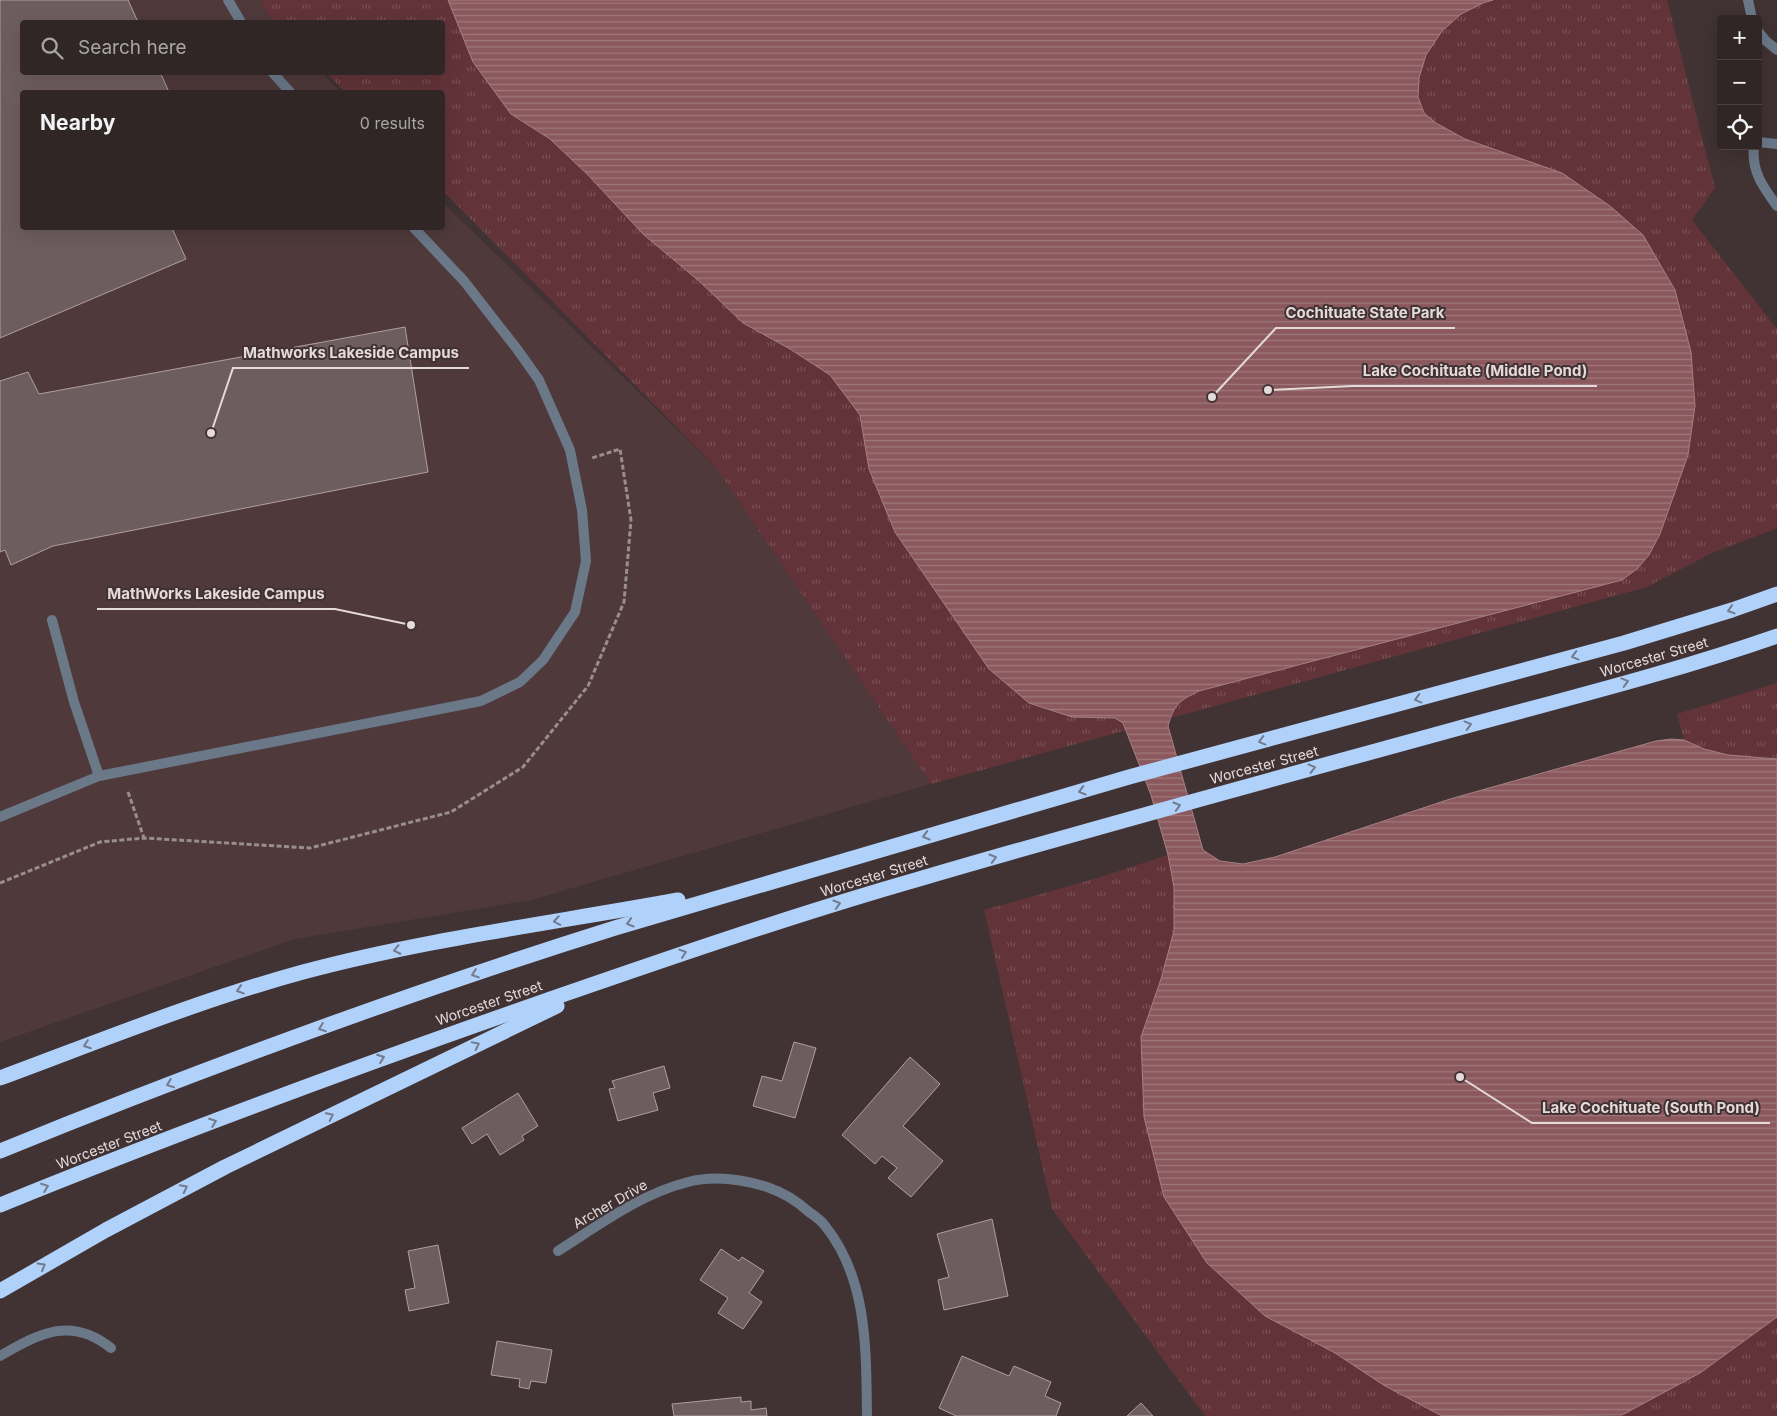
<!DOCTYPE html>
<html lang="en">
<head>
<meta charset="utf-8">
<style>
  :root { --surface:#312626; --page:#392e2e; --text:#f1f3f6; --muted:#a8a5a7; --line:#4c4343 }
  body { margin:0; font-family:Inter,sans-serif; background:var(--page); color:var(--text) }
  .controls { position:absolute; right:15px; top:15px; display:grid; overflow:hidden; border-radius:5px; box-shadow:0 5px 20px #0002 }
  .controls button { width:45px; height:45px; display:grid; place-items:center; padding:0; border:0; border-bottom:1px solid var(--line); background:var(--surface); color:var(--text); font:25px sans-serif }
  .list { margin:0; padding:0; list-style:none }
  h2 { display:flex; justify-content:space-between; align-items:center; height:65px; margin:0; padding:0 20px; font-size:21px }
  h2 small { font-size:16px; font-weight:400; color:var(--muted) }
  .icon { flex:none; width:28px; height:28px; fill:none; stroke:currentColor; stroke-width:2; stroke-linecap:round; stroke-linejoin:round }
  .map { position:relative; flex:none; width:1777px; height:1416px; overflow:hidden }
  .search { position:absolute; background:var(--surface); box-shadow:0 5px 20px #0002; left:20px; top:20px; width:425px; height:55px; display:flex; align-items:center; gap:12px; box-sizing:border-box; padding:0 18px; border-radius:5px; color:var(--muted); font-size:19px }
  .panel { position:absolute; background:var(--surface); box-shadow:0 5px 20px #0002; left:20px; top:90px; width:425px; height:140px; border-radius:5px }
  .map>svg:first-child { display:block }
</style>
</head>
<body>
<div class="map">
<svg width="1777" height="1416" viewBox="0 0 1777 1416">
  <defs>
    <pattern id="park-tufts" width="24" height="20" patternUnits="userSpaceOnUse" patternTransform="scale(1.25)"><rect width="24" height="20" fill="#623439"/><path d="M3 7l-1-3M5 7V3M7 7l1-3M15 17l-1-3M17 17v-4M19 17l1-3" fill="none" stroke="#785155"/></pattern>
    <pattern id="water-rules" width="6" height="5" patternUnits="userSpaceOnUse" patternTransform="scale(1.25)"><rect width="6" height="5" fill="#8b595d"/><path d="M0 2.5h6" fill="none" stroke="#a1787b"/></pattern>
  </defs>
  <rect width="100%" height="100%" fill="#413233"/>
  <!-- built -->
  <polygon fill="#4f393b" points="0,0 261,0 266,12 276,22 22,22 22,72 322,73 340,92 22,92 22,228 442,228 443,203 714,465 931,784 531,900 295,939 0,1042"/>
  <!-- park -->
  <g fill="url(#park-tufts)">
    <polygon points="261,0 1667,0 1715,188 1692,220 1777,329 1777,528 1712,553 1647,587 931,784 714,465 443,191 442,92 345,92 326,73 442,72 442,22 276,22 266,12"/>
    <polygon points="1777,683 1777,759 1728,755 1704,749 1684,740 1677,714"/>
    <polygon points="1168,855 1174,887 1174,931 1161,979 1141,1037 1144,1117 1335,1353 1385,1386 1442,1416 1205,1416 1052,1209 984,910 1094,879"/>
    <polygon points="1777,1317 1777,1416 1619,1416 1700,1373"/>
  </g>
  <!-- water -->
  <path fill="url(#water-rules)" stroke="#a68083" d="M448,0H1493L1483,3L1461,14L1442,31L1426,55L1419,78L1418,97L1424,113L1436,123L1465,139L1562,173L1610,206L1643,235L1675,290L1691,352L1695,406L1688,455L1660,534L1649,555L1637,569L1622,580L1199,691C1179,701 1174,704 1168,726L1203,850L1220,861L1243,864L1275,857L1450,799L1656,741L1671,739L1684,740L1704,749L1728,755L1777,759V1317L1700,1373L1622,1415L1442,1416L1385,1386L1335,1353L1265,1316L1207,1263L1164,1197L1144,1117L1141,1037L1161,979L1174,931V887L1168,855L1151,795L1123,723L1115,718L1072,717L1029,703L989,669L895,532L869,469L860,415L830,375L790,349L743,323L699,281L643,234L588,175L550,139L511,114L473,62Z"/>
  <!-- building -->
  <g fill="#6e5d5e" stroke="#b19fa0">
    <polygon points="0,0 128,0 138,22 22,22 22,72 160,72 169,92 22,92 22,228 172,228 186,259 0,338"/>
    <polygon points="405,327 428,472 53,546 11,565 5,550 0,552 0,381 28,372 39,394"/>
    <polygon points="794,1042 816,1048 795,1118 753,1106 762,1076 782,1081"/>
    <polygon points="910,1057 940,1084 903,1126 943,1161 911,1197 888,1178 897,1168 882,1156 875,1164 842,1135"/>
    <polygon points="664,1066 670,1088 653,1093 658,1110 618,1121 609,1089 615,1088 612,1081"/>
    <polygon points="518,1093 538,1126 522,1136 524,1140 500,1155 487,1134 472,1144 462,1128"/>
    <polygon points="992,1219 1008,1296 944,1310 938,1280 949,1277 937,1234"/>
    <polygon points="438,1245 449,1303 409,1311 405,1290 415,1288 408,1251"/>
    <polygon points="721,1249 739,1261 742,1257 764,1271 749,1293 762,1302 743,1329 718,1313 728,1298 700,1280"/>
    <polygon points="497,1341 552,1350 546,1383 531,1381 529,1389 519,1387 520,1379 491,1375"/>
    <polygon points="962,1356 1009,1376 1014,1366 1051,1382 1045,1396 1061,1403 1056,1416 956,1416 939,1408"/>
    <polygon points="741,1397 741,1402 751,1401 751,1410 766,1408 767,1416 674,1416 672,1404"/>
    <polygon points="1141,1403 1153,1416 1127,1416"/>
  </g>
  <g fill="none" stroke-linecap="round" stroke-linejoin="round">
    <!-- path -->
    <g stroke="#998d8e" stroke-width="3" stroke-dasharray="5 2.5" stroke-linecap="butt">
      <polyline points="128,792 144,838"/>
      <polyline points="0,883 100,842 144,838 310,848 451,812 523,767 588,686 624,602 631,520 620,449 592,458"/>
    </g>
    <!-- lane -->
    <g stroke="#6a7888" stroke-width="10">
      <polyline points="228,0 241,22"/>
      <polyline points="1748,0 1752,19"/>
      <polyline points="1758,31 1766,41 1777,50"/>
      <polyline points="272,72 290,92"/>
      <polyline points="1758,142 1777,144"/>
      <path d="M1754,146C1751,171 1763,187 1777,206"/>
      <polyline points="52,620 74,702 99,776"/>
      <polyline points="0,817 99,776 481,701 520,682 543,660 575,612 586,561 582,510 570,450 539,380 517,349 464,281 414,228"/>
    </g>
    <!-- street -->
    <g stroke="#6a7888" stroke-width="10">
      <path d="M558,1251C599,1225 640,1194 688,1182C715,1175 741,1179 767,1187C782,1192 797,1201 809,1212C815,1216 822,1221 826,1227C868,1280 866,1351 867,1416"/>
      <path d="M0,1356C40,1333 71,1316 111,1348"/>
    </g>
    <!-- highway -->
    <g stroke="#b0d1fa" stroke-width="15">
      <path d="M0,1078C100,1041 200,1000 303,972C426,939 553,923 678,900"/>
      <path d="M0,1151C202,1069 407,993 615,928L1129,777L1624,643L1732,610L1777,594"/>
      <path d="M0,1205C177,1133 356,1067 536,1004C663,960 790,916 919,879C1096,827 1274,779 1452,730C1561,700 1671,673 1777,636"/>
      <polyline points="0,1291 106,1230 225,1167 557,1006"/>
    </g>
  </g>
  <!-- one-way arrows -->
  <defs><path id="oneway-chevron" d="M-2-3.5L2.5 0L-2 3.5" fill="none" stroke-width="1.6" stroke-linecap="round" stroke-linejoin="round" transform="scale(1.25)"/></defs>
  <g stroke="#737a8d">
    <use href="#oneway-chevron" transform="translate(1731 610) rotate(162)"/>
    <use href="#oneway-chevron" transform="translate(1575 656) rotate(165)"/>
    <use href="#oneway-chevron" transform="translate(1625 682) rotate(-15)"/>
    <use href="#oneway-chevron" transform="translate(1418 699) rotate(165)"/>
    <use href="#oneway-chevron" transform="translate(1468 725) rotate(-15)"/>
    <use href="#oneway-chevron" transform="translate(1262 741) rotate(165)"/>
    <use href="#oneway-chevron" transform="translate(1312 768) rotate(-15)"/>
    <use href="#oneway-chevron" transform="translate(1082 791) rotate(164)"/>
    <use href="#oneway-chevron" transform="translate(1177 806) rotate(-16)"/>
    <use href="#oneway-chevron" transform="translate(926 836) rotate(164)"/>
    <use href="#oneway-chevron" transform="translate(993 858) rotate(-16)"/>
    <use href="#oneway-chevron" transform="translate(837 904) rotate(-17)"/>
    <use href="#oneway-chevron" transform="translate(557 921) rotate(170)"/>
    <use href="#oneway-chevron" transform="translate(630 923) rotate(163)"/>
    <use href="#oneway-chevron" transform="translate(397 950) rotate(168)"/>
    <use href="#oneway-chevron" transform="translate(683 953) rotate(-18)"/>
    <use href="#oneway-chevron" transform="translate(475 974) rotate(161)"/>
    <use href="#oneway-chevron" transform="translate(240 990) rotate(162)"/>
    <use href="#oneway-chevron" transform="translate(322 1028) rotate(160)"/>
    <use href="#oneway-chevron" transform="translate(87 1045) rotate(160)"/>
    <use href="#oneway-chevron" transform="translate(476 1045) rotate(-26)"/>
    <use href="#oneway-chevron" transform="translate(381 1058) rotate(-20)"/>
    <use href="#oneway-chevron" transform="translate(170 1084) rotate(159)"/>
    <use href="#oneway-chevron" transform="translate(330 1116) rotate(-26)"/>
    <use href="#oneway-chevron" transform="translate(213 1122) rotate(-21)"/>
    <use href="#oneway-chevron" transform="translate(45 1187) rotate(-21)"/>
    <use href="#oneway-chevron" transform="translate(184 1188) rotate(-27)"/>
    <use href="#oneway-chevron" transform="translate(42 1266) rotate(-31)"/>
  </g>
  <g text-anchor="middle" stroke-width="4" stroke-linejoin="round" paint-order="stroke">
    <!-- street labels -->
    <g font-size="14" fill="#e4dadb" stroke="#413233">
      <text transform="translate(1654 657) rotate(-16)" y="5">Worcester Street</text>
      <text transform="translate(1264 765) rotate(-15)" y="5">Worcester Street</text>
      <text transform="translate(874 876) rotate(-17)" y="5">Worcester Street</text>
      <text transform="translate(489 1003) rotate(-19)" y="5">Worcester Street</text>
      <text transform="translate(109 1145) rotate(-21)" y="5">Worcester Street</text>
      <text transform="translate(610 1204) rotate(-30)" y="5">Archer Drive</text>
    </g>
  </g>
  <!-- callouts -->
  <path fill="none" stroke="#e4dadb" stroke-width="2" d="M1212 397L1276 328H1455M211 433L233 368H469M1268 390L1352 386H1597M411 625L335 609H97M1460 1077L1532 1123H1770"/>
  <g fill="#e4dadb" stroke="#413233" stroke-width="2">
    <circle cx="1212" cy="397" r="5"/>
    <circle cx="211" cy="433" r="5"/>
    <circle cx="1268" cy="390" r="5"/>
    <circle cx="411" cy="625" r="5"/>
    <circle cx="1460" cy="1077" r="5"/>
  </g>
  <g font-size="15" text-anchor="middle" font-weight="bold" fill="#e4dadb" stroke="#413233" stroke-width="4" stroke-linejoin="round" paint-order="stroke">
    <text x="1365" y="318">Cochituate State Park</text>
    <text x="351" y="358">Mathworks Lakeside Campus</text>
    <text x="1475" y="376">Lake Cochituate (Middle Pond)</text>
    <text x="216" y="599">MathWorks Lakeside Campus</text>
    <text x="1651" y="1113">Lake Cochituate (South Pond)</text>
  </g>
</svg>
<div class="controls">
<button>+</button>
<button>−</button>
<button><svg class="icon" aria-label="locate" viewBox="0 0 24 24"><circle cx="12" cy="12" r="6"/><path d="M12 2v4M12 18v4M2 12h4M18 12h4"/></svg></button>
</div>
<div class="search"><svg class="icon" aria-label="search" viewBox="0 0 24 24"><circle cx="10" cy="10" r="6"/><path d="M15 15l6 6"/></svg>Search here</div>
<section class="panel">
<h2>Nearby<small>0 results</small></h2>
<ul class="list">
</ul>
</section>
</div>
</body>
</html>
